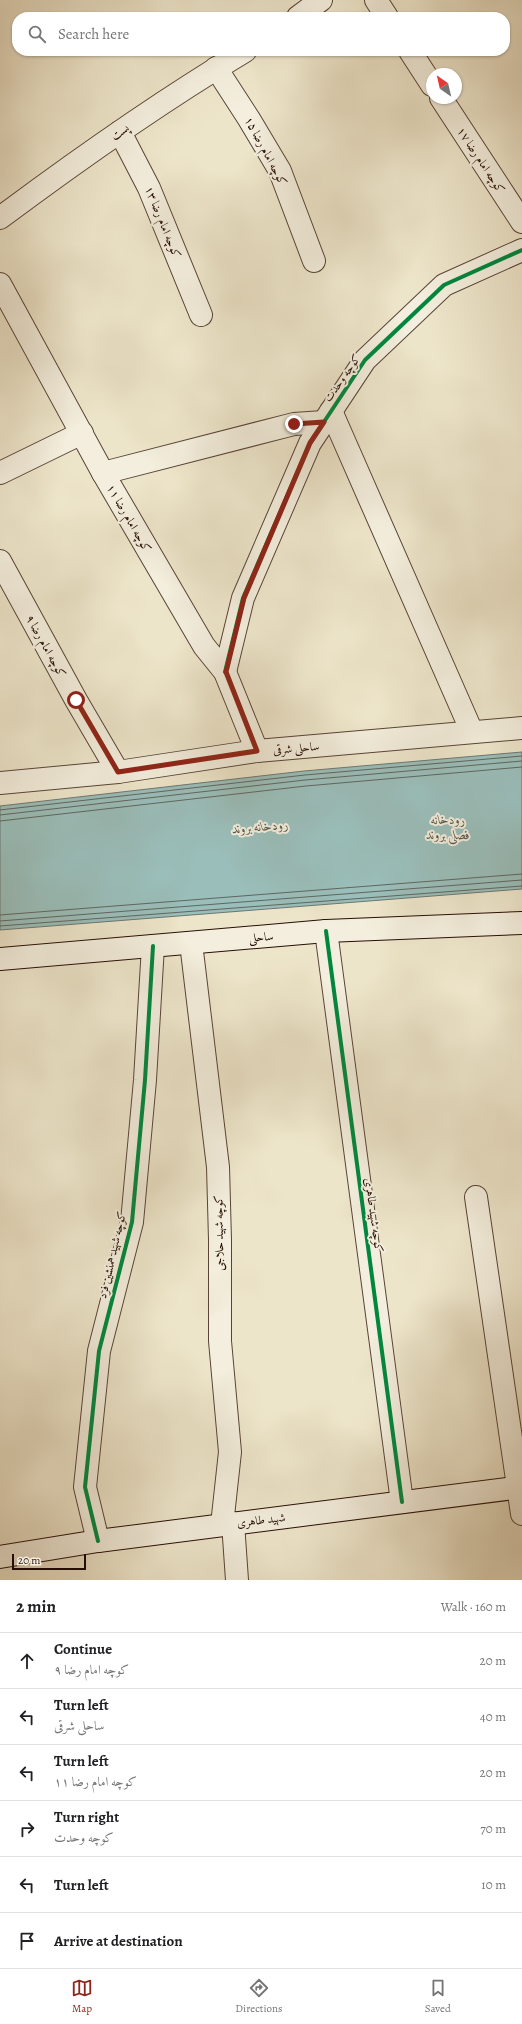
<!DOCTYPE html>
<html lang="en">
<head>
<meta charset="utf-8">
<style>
  :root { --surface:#fff; --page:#f6f6f6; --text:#202124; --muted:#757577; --line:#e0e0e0; --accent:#8f2418 }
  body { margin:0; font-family:Alegreya,Amiri,serif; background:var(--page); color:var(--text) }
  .compass { position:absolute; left:426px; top:68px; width:36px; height:36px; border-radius:50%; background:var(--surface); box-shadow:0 1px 3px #0004; rotate:326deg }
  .scale { position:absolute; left:12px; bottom:10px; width:74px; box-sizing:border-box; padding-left:4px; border:2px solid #270e05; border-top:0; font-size:11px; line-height:14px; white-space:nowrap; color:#270e05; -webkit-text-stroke:3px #f3eedd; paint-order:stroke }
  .stop { position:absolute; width:12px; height:12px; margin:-9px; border:3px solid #8f2418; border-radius:50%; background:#fff }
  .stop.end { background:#8f2418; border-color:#fff; box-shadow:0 1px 4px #0008 }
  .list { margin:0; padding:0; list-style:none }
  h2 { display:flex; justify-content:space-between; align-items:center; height:52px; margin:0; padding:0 16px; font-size:17px }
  h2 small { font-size:13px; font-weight:400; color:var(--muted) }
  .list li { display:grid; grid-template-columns:26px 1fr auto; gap:12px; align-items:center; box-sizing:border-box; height:56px; padding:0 16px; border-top:1px solid var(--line) }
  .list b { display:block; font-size:15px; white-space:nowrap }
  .list p { margin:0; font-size:13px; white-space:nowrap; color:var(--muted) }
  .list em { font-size:13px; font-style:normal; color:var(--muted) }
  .icon { flex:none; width:22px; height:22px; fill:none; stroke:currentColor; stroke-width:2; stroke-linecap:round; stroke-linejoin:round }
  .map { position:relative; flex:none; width:522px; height:1580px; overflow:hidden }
  .search { position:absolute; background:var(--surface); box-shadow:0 1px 3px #0004; left:12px; right:12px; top:12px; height:44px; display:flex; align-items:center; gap:10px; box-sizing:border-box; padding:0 14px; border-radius:16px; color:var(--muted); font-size:15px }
  .sheet { height:388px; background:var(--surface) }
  nav { display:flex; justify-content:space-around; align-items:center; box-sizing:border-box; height:56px; border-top:1px solid var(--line); background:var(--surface); font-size:11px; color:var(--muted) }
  nav a { display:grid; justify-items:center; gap:2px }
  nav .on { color:var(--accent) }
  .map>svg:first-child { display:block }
</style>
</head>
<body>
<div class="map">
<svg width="522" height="1580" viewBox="0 0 522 1580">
  <rect width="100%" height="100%" fill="#ede5ca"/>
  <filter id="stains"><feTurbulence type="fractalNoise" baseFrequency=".005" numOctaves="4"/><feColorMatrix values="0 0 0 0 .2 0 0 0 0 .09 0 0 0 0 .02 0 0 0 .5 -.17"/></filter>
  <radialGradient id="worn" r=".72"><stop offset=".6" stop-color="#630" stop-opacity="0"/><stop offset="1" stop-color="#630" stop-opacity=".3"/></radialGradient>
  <!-- water -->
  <polygon fill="#9abeba" stroke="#6c7872" points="522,752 522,889 0,930 0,806 304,771"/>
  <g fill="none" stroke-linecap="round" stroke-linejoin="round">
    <!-- shore -->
    <g stroke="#606660" stroke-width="1">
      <polyline points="0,810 305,775 522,756"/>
      <polyline points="0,815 305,780 522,761"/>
      <polyline points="0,821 306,786 522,767"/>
      <polyline points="0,915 522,874"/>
      <polyline points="0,921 522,880"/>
      <polyline points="0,926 522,886"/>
    </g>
    <defs>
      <g id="minor">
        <polyline points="376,0 387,17"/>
        <polyline points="410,51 432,85"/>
        <polyline points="216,68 249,119 280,171 314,261"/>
        <polyline points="441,98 522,222"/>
        <polyline points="120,132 149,188 201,315"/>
        <polyline points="0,284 103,473 204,646 225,672 257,751"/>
        <polyline points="331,411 472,732"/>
        <polyline points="0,473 82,433"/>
        <polyline points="103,473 294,424 324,422"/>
        <polyline points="0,561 76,700 118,772"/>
        <polyline points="225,672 243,598 310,443 365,360 444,285 522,250"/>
        <polyline points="0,783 118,772 257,751 522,728"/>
        <polyline points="326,931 402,1502"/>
        <polyline points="191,943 218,1167 220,1240 220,1341 230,1452 222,1525"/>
        <polyline points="476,1197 522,1514"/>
        <polyline points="233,1523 237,1580"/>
        <polyline points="98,1541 85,1487 99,1351 132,1222 145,1080 153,946"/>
      </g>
      <g id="tertiary">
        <polyline points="298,17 321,0"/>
        <path d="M0,218C79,159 160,102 245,51"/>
      </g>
      <g id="secondary">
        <polyline points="0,959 326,931 522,923"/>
        <polyline points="0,1557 98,1541 522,1487"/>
      </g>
    </defs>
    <!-- minor casing -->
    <use href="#minor" stroke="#584436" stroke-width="24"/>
    <!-- tertiary casing -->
    <use href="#tertiary" stroke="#584436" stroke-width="24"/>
    <!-- secondary casing -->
    <use href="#secondary" stroke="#270e05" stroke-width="24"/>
    <!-- minor -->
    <use href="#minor" stroke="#f3eedd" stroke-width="22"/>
    <!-- tertiary -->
    <use href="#tertiary" stroke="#f3eedd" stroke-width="22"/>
    <!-- secondary -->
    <use href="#secondary" stroke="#f3eedd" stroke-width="22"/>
    <defs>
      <g id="cycleway">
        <polyline points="225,672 243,598 310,443 365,360 444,285 522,250"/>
        <polyline points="326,931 402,1502"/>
        <polyline points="98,1541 85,1487 99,1351 132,1222 145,1080 153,946"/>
      </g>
    </defs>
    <!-- cycleway casing -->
    <use href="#cycleway" stroke="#f3eedd" stroke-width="6"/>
    <!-- cycleway -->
    <use href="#cycleway" stroke="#00873e" stroke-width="4"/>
  </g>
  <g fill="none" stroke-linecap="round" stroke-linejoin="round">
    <!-- route -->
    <polyline stroke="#8f2418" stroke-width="5" points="76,700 118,772 257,751 226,672 244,598 310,443 324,422 294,424"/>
  </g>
  <g text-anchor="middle" stroke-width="4" stroke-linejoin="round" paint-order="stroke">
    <!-- street labels -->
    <g font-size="12" fill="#270e05" stroke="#f3eedd">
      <text transform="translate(120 132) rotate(-33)" y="4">پست</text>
      <text transform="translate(266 151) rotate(62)" y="4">کوچه امام رضا ۱۵</text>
      <text transform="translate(481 160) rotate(57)" y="4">کوچه امام رضا ۱۷</text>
      <text transform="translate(163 222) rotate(68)" y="4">کوچه امام رضا ۱۳</text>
      <text transform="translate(342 378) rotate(-55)" y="4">کوچه وحدت</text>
      <text transform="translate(129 518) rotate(60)" y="4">کوچه امام رضا ۱۱</text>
      <text transform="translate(46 646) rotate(61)" y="4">کوچه امام رضا ۹</text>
      <text transform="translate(296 748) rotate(-5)" y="4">ساحلی شرقی</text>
      <text transform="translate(261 937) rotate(-5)" y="4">ساحلی</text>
      <text transform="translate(374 1215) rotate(82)" y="4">کوچه شهید طاهری</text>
      <text transform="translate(219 1233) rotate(-91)" y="4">کوچه شهید حلاجی</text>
      <text transform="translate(112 1255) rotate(-77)" y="4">کوچه شهید همنشین فرد</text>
      <text transform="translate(261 1520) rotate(-7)" y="4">شهید طاهری</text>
    </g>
    <!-- water labels -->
    <g font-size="13" font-style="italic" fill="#55544d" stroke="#f3eedd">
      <text x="448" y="824">رودخانه<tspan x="448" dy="15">فصلی بروند</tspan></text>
      <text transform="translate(260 826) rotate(-5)" y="5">رودخانه بروند</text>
    </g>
  </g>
  <rect width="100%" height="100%" filter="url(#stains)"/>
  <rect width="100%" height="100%" fill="url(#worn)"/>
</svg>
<svg class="compass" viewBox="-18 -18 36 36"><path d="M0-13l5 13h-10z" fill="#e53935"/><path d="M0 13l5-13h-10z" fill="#757577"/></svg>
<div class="scale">20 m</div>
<div class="stop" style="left:76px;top:700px"></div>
<div class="stop end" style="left:294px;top:424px"></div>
<div class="search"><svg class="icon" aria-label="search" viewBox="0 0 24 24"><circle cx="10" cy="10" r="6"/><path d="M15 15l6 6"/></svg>Search here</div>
</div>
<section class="sheet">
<h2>2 min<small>Walk · 160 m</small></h2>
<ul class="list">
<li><svg class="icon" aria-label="ahead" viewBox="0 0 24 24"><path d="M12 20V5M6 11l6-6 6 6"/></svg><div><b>Continue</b><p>کوچه امام رضا ۹</p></div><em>20 m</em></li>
<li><svg class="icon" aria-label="left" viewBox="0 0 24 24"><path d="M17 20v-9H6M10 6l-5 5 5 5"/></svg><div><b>Turn left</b><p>ساحلی شرقی</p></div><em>40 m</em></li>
<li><svg class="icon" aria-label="left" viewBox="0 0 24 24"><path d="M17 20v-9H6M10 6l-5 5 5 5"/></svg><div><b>Turn left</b><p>کوچه امام رضا ۱۱</p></div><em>20 m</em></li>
<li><svg class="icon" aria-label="right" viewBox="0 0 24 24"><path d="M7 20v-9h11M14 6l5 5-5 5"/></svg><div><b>Turn right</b><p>کوچه وحدت</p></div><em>70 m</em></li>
<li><svg class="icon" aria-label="left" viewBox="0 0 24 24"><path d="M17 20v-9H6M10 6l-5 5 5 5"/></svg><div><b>Turn left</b></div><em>10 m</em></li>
<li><svg class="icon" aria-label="arrive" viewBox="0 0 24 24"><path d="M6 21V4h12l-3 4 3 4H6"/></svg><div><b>Arrive at destination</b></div></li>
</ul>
</section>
<nav>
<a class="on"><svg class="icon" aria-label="map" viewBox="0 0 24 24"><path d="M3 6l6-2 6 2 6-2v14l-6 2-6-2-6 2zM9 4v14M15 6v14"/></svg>Map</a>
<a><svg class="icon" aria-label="directions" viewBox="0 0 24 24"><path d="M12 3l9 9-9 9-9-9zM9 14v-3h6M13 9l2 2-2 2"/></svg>Directions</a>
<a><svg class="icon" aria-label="saved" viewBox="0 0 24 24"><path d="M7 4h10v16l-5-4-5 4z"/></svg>Saved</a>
</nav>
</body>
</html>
